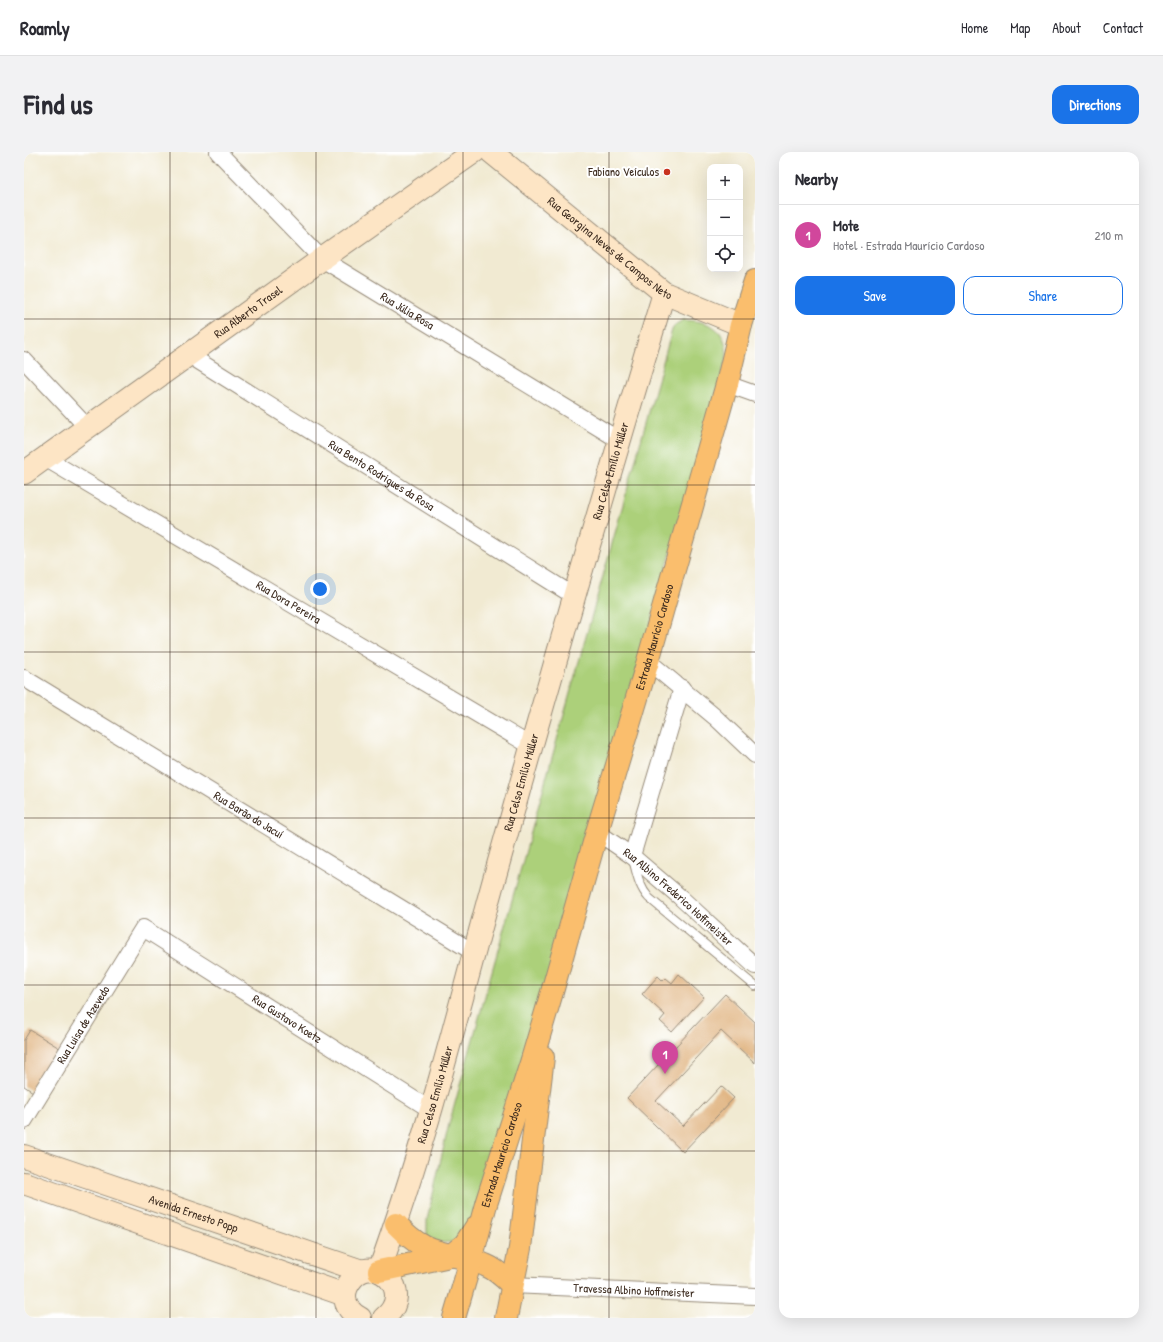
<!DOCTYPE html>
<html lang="en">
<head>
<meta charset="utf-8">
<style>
  :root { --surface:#fff; --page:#f2f2f3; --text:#2b2b33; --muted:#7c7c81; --line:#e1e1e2; --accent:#1a73e8 }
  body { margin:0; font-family:"Patrick Hand",sans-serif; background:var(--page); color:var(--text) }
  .controls { position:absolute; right:12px; top:12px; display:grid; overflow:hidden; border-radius:8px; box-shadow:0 4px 16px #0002 }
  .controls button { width:36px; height:36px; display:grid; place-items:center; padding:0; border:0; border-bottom:1px solid var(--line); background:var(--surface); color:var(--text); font:20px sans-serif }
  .you { position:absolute; left:296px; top:437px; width:14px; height:14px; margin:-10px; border:3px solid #fff; border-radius:50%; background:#1a73e8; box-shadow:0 0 0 6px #1a73e833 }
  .badge { display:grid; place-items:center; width:26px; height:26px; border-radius:50%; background:var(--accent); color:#fff; font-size:13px; font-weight:700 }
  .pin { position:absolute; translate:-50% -33px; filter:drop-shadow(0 1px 2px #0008) }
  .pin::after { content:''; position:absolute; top:21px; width:14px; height:12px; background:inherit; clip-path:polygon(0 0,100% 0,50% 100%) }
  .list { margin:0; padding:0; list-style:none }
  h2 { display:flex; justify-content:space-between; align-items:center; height:52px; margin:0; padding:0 16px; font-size:17px }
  h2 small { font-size:13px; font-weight:400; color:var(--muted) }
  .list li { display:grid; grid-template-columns:26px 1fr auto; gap:12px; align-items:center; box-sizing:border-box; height:60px; padding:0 16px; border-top:1px solid var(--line) }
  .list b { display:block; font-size:15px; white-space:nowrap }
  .list p { margin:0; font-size:13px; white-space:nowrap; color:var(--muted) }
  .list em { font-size:13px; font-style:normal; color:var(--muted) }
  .actions { display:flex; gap:8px; padding:12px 16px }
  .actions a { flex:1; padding:9px 0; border:1px solid var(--accent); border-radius:12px; text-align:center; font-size:14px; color:var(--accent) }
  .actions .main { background:var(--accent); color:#fff }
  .icon { flex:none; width:22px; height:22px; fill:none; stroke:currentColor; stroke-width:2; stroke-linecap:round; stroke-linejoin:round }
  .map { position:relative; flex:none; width:731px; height:1166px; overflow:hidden; border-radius:12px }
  header { display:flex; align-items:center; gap:24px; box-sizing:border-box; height:56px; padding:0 20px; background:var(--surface); border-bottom:1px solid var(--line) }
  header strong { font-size:19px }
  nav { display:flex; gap:22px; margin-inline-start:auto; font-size:14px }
  .intro { display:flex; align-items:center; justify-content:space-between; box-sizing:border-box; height:96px; padding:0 24px }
  h1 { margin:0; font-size:28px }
  .button { padding:10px 18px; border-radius:12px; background:var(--accent); color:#fff; font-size:14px; font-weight:700 }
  main { display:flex; gap:24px; padding:0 24px }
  aside { flex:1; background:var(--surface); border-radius:12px; box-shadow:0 4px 16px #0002 }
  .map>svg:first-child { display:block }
</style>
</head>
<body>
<header>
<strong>Roamly</strong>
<nav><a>Home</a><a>Map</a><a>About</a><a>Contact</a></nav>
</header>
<div class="intro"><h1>Find us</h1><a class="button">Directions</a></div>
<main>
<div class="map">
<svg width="731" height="1166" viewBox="0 0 731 1166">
  <rect width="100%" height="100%" fill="#fff"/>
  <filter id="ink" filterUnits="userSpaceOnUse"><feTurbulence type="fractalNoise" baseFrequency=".025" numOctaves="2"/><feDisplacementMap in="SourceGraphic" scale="8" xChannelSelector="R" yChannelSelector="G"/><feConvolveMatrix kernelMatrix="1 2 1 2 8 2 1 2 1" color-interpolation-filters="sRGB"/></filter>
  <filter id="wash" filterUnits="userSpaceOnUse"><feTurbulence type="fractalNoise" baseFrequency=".012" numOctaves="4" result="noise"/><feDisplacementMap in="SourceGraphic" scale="16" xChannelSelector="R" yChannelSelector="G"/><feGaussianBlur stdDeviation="0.9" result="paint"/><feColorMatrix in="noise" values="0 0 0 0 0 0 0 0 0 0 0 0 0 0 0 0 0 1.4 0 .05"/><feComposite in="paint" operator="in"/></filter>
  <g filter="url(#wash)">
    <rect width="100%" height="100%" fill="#f1ead2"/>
    <!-- green -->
    <path fill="#acd07a" stroke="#747d4c" d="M659,168C686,169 702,176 703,204L479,989L444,1079L430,1090L410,1091L403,1087V1068L424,976L648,178L651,173Z"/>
    <g id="blocks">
      <!-- building -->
      <g fill="#e1b684">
        <polygon points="655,822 680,845 648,880 636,869 641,863 618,842 634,824 639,829 642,826 648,831"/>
        <polygon points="701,842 731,870 731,911 697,879 632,949 659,974 697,934 710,946 659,1000 603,946"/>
        <polygon points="6,878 37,897 9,940 0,934 0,888"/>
      </g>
    </g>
  </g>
  <g filter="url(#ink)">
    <use href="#blocks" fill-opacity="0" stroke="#968a78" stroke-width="1"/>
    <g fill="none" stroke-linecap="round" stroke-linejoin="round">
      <defs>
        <path id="lane" d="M609,707C613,722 615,735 625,746L731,834"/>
        <g id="street">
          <path id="s1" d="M194,0L298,107L595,288"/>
          <path id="s2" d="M165,203L550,444"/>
          <polyline points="0,208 64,276"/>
          <polyline points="703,232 731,242"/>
          <path id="s3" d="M21,306L507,594"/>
          <polyline points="624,509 691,565 731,603"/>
          <path id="s4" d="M0,526L449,800"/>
          <path id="s5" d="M573,680L608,704L656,745L731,814"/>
          <polyline points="608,704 658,536"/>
          <path id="s6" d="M0,969L119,776L407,958"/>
          <path id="s7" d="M488,1133L731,1144"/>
        </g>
        <g id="secondary">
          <path id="s8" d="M467,0L640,141L717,173"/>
          <path id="s9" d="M0,321L298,107L450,0"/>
          <path id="s10" d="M0,1004L338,1119"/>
          <polyline points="0,1031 321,1143"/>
          <path id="s11" d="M355,1119C374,1066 391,1012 407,958C429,883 448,807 469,731C524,534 580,337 640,141"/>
          <path d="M336,1166C328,1162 321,1154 321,1144C321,1138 324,1132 328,1127C350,1099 393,1139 360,1166"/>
        </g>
        <g id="highway">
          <path d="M372,1072C381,1081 389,1089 401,1095C420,1104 442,1104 461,1113C471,1117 480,1125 488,1133"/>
          <polyline points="355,1119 426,1104 441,1092 452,1075"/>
          <path id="s12" d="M430,1166L447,1108L462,1052L507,911L528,840L573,680L624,509L703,232L717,173L731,129"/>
          <polyline points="482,1166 496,1096 519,905"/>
        </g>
      </defs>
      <!-- lane casing -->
      <use href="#lane" stroke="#968a78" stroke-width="10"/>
      <!-- street casing -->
      <use href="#street" stroke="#968a78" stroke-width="18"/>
      <!-- secondary casing -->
      <use href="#secondary" stroke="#968a78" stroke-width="24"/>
      <!-- highway casing -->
      <use href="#highway" stroke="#968a78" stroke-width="24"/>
      <!-- lane -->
      <use href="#lane" stroke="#fff" stroke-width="8"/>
      <!-- street -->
      <use href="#street" stroke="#fff" stroke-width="16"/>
      <!-- secondary -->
      <use href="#secondary" stroke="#fde5c5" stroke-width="22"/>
      <!-- highway -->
      <use href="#highway" stroke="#fabe6d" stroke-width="22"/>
    </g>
  </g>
  <!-- grid -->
  <path fill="none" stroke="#3b2a1e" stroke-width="1" stroke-opacity="0.55" d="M146,0V1166M292,0V1166M439,0V1166M585,0V1166M0,167H731M0,333H731M0,500H731M0,666H731M0,833H731M0,999H731"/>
  <!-- markers -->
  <circle fill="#c8321e" stroke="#fff" stroke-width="1.5" cx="643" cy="20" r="4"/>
  <g text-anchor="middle" stroke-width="4" stroke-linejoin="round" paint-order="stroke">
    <!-- poi labels -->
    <g font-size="12" fill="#3b2a1e" stroke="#fff" text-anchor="end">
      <text x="635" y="24">Fabiano Veículos</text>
    </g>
    <!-- street labels -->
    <g font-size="12" fill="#3b2a1e" stroke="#fff">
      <text dy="4" stroke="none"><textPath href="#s8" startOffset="153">Rua Georgina Neves de Campos Neto</textPath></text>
      <text dy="4" stroke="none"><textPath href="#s1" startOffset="249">Rua Júlia Rosa</textPath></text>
      <text dy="4" stroke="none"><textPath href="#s9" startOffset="276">Rua Alberto Trasel</textPath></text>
      <text dy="4" stroke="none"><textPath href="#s11" startOffset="833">Rua Celso Emílio Müller</textPath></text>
      <text dy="4" stroke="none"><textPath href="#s2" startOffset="227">Rua Bento Rodrigues da Rosa</textPath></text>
      <text dy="4" stroke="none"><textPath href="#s3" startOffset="283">Rua Dora Pereira</textPath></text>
      <text dy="4" stroke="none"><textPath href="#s12" startOffset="710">Estrada Maurício Cardoso</textPath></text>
      <text dy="4" stroke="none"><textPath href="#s11" startOffset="509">Rua Celso Emílio Müller</textPath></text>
      <text dy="4" stroke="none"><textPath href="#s4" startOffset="263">Rua Barão do Jacuí</textPath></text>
      <text dy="4" stroke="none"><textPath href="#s5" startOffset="104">Rua Albino Frederico Hoffmeister</textPath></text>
      <text dy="4" stroke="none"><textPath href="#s6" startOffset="397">Rua Gustavo Koetz</textPath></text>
      <text dy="4" stroke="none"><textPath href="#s6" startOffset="113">Rua Luisa de Azevedo</textPath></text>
      <text dy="4" stroke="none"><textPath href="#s11" startOffset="185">Rua Celso Emílio Müller</textPath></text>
      <text dy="4" stroke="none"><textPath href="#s12" startOffset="170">Estrada Maurício Cardoso</textPath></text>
      <text dy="4" stroke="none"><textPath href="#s10" startOffset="179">Avenida Ernesto Popp</textPath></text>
      <text dy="4" stroke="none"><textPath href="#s7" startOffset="122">Travessa Albino Hoffmeister</textPath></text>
    </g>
  </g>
</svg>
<div class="controls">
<button>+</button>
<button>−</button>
<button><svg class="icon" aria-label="locate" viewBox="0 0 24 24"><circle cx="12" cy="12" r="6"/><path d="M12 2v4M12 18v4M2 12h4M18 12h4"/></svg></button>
</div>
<div class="you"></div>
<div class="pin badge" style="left:641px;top:922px;background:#d1479c">1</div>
</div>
<aside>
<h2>Nearby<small></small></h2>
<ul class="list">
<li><span class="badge" style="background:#d1479c">1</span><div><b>Mote</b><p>Hotel · Estrada Maurício Cardoso</p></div><em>210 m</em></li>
</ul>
<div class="actions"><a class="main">Save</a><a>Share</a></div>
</aside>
</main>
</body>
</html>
